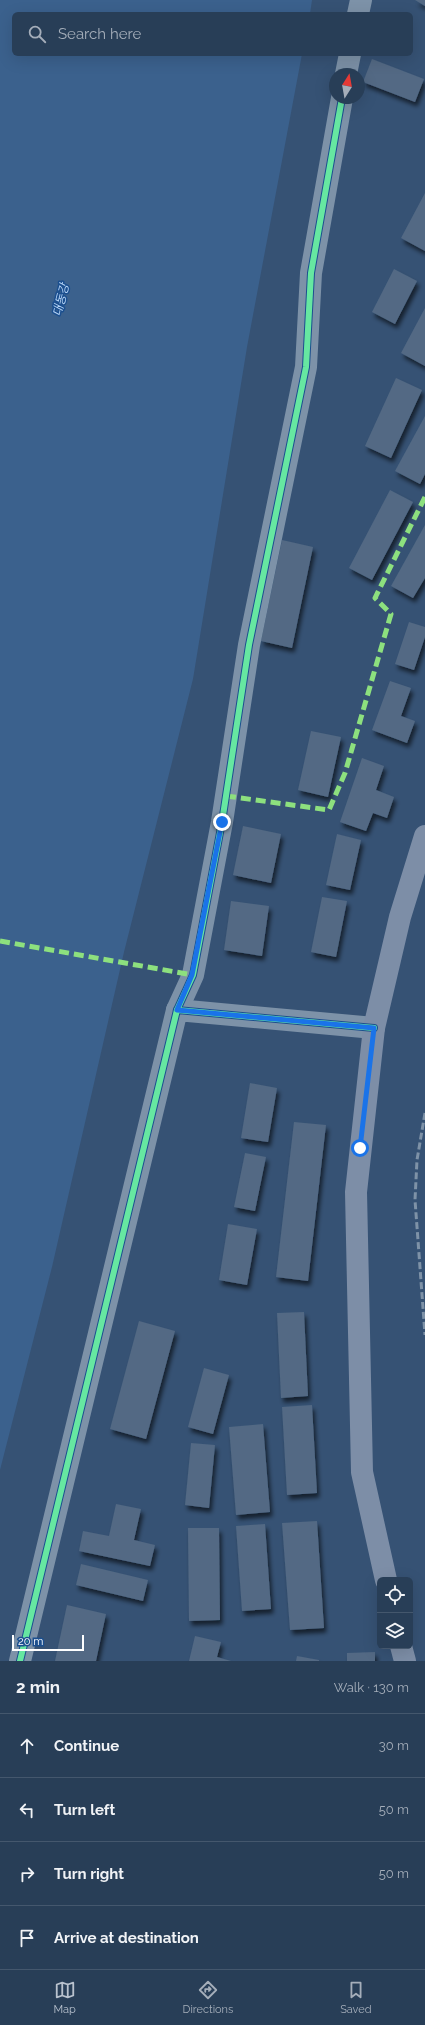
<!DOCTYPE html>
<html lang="en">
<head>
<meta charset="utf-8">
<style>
  :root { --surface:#283e57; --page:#30455d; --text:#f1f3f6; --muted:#a5aeba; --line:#44576d; --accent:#b9c2ce }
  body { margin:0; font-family:Raleway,"Noto Sans KR",sans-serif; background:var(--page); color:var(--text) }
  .controls { position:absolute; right:12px; bottom:12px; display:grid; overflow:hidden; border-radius:6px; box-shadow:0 4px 16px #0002 }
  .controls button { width:36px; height:36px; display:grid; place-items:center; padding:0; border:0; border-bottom:1px solid var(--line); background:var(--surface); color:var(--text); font:20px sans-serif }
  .compass { position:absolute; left:329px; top:68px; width:36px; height:36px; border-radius:50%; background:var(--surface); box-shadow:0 4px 16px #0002; rotate:11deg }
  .scale { position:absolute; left:12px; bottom:10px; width:72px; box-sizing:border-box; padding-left:4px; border:2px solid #fff; border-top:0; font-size:11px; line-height:14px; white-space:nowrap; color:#fff; -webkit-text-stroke:3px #1b4f8f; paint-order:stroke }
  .stop { position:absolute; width:12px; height:12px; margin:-9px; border:3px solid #1a73e8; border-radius:50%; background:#fff }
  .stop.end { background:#1a73e8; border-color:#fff; box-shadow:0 1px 4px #0008 }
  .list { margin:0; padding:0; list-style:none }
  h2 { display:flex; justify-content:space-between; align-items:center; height:52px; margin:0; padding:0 16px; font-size:17px }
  h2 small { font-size:13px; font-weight:400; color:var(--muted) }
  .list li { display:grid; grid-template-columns:26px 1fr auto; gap:12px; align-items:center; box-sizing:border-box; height:64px; padding:0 16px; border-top:1px solid var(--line) }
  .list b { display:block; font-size:15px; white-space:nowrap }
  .list em { font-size:13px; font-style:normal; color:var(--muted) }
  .icon { flex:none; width:22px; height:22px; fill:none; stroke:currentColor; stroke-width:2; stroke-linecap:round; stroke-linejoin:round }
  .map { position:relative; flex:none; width:425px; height:1661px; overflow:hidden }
  .search { position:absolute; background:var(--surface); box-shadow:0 4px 16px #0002; left:12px; right:12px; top:12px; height:44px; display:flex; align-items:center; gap:10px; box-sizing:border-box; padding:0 14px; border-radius:6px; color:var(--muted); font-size:15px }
  .sheet { height:308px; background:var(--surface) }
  nav { display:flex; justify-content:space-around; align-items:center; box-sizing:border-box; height:56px; border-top:1px solid var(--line); background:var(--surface); font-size:11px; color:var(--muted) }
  nav a { display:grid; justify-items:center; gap:2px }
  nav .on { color:var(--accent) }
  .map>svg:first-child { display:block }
</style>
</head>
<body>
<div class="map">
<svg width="425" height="1661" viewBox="0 0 425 1661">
  <defs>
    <filter id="shadow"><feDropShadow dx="2.5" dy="4.5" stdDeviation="2" flood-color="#0009"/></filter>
  </defs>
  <rect width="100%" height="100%" fill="#365274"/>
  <!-- water -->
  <polygon fill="#3b618d" points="0,0 312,0 310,14 14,14 14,54 302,54 247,347 193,679 124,952 52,1267 0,1470"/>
  <!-- building -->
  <g fill="#526984" filter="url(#shadow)">
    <polygon points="415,0 425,0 425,6"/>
    <polygon points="372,59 424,79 415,102 363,82"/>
    <polygon points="425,193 425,251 401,238"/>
    <polygon points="394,269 417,281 395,324 372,312"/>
    <polygon points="425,308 425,366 401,353"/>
    <polygon points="396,378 422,390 391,458 365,446"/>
    <polygon points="425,416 425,474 420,484 395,471"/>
    <polygon points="390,490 413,502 372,580 349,568"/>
    <polygon points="425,525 425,578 413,598 391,586"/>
    <polygon points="282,540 313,547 292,648 261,641"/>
    <polygon points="409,622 425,627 425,637 414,670 395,664"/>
    <polygon points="390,681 411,688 401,716 415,721 407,743 372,730"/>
    <polygon points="311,731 341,737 328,797 298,790"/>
    <polygon points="362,758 384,766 376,790 394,797 387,818 373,813 366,831 340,822"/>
    <polygon points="243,826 281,834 271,883 233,875"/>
    <polygon points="337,834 361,840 350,890 326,885"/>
    <polygon points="322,897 347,901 336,957 311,952"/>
    <polygon points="231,901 269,906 262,956 224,950"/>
    <polygon points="250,1083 277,1088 268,1142 241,1138"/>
    <polygon points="294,1122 326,1125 308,1281 276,1277"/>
    <polygon points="245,1153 266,1157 255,1211 234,1207"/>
    <polygon points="228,1224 257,1229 247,1285 219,1280"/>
    <polygon points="304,1312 308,1396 281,1398 277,1313"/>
    <polygon points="139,1321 175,1331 146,1439 110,1429"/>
    <polygon points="204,1368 229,1375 213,1434 188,1427"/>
    <polygon points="312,1405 317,1493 287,1495 282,1407"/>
    <polygon points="263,1424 270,1512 236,1515 229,1427"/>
    <polygon points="191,1443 215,1445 209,1508 185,1505"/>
    <polygon points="116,1504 141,1509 134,1540 155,1545 150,1566 79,1551 83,1531 109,1536"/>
    <polygon points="317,1521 324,1628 290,1630 282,1523"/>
    <polygon points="265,1524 271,1609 242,1611 236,1526"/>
    <polygon points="188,1528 219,1528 220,1620 189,1621"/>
    <polygon points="81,1564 148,1580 143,1601 76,1585"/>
    <polygon points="67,1605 106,1614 96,1661 55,1661"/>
    <polygon points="195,1636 221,1642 217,1657 231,1661 189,1661"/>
    <polygon points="375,1652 375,1661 347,1661 347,1653"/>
    <polygon points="297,1656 319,1660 319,1661 296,1661"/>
  </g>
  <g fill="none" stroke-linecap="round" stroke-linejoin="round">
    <!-- street -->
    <g stroke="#7d92a8" stroke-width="22">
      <polyline points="358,14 361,0"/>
      <polyline points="346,74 350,54"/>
      <polyline points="177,1010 193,975 222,822 249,645 306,367 311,273 342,98"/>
      <polyline points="20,1661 177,1010 374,1028"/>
    </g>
    <!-- primary -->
    <g stroke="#7d8ea7" stroke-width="22">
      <polyline points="386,1580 362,1472 356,1192 374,1028 400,917 425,836"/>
      <polyline points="401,1646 405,1661"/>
    </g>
    <!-- rail -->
    <polyline stroke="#7e92a7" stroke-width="3" stroke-dasharray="7 3" stroke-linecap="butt" points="425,1113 417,1160 415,1200 425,1335"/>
    <!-- quiet -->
    <g stroke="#8de07e" stroke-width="5" stroke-dasharray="10 5" stroke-linecap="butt">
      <polyline points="226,796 329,810 345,773 391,614 375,598 425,497"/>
      <polyline points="0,941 193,975"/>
    </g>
    <defs>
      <g id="cycleway">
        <polyline points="177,1010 193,975 222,822 249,645 306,367 311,273 342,98"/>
        <polyline points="20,1661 177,1010 374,1028"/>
      </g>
    </defs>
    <!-- cycleway casing -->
    <use href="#cycleway" stroke="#1b4f8f" stroke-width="8"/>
    <!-- cycleway -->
    <use href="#cycleway" stroke="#66e7a1" stroke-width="6"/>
  </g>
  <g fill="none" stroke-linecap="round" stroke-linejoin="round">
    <!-- route -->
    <polyline stroke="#1a73e8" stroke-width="5" points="222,822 192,975 177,1010 374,1028 360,1148"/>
  </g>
  <g text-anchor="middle" stroke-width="3" stroke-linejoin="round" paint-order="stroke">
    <!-- water labels -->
    <g font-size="12" font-style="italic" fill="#b5d3f5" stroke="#1b4f8f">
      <text transform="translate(61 300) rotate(-76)" y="4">대동강</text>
    </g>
  </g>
</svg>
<div class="controls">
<button><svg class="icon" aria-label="locate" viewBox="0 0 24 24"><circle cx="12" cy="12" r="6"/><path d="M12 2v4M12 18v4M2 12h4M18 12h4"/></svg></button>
<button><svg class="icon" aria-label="layers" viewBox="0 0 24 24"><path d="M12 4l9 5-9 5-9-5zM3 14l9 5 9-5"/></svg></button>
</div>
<svg class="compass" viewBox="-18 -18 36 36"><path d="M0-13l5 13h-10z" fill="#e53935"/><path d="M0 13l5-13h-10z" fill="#a5aeba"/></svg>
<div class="scale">20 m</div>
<div class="stop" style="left:360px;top:1148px"></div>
<div class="stop end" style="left:222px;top:822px"></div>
<div class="search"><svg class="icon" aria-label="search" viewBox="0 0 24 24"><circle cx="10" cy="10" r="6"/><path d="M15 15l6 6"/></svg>Search here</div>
</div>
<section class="sheet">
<h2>2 min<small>Walk · 130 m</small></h2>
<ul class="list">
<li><svg class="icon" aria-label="ahead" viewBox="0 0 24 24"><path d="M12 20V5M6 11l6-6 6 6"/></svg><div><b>Continue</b></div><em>30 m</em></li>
<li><svg class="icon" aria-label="left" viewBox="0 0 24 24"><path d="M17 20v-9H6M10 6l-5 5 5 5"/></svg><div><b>Turn left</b></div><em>50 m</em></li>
<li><svg class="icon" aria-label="right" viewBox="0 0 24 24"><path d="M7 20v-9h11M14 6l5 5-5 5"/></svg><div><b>Turn right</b></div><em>50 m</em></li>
<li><svg class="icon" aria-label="arrive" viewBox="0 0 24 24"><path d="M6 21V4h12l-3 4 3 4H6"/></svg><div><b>Arrive at destination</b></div></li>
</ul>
</section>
<nav>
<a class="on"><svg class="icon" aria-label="map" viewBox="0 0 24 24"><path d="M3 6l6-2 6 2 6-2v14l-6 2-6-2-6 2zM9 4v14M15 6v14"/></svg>Map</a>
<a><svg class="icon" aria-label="directions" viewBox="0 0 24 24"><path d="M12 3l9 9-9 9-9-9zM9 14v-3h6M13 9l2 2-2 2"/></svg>Directions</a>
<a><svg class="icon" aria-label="saved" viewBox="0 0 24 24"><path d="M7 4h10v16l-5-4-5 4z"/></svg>Saved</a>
</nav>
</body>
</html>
